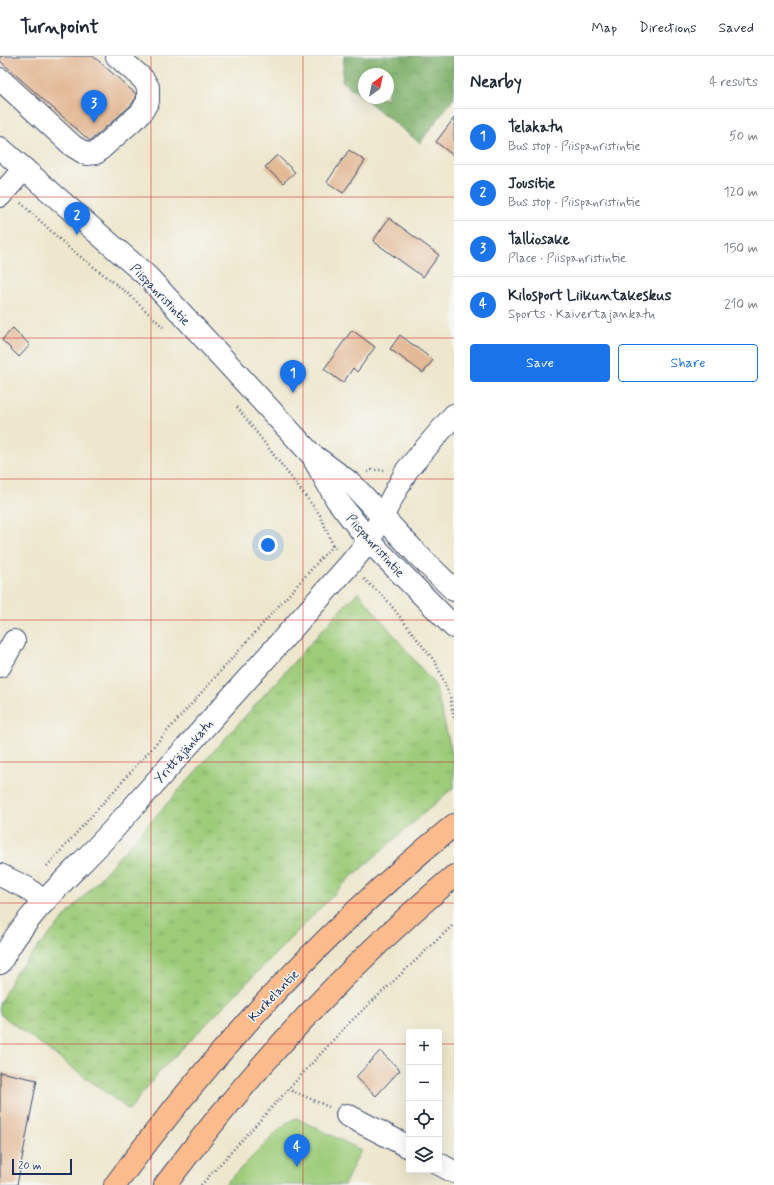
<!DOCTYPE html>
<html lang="en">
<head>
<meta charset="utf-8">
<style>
  :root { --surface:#fff; --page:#f2f2f3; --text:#1f2937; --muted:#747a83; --line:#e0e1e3; --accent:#1a73e8 }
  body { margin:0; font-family:Mynerve,sans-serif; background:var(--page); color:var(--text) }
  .controls { position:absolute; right:12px; bottom:12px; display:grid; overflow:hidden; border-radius:4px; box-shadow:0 4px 16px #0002 }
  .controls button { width:36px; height:36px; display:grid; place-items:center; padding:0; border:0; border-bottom:1px solid var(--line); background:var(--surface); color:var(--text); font:20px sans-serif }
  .compass { position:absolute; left:358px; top:12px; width:36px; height:36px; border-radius:50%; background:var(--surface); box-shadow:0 4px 16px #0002; rotate:33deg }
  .scale { position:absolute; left:12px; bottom:10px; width:60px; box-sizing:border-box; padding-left:4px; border:2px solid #1b2f5e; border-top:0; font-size:11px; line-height:14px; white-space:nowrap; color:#1b2f5e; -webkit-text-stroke:3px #f6f6f2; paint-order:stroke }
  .you { position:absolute; left:268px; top:489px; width:14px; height:14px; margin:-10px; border:3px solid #fff; border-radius:50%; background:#1a73e8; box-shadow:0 0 0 6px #1a73e833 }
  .badge { display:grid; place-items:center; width:26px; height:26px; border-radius:50%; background:var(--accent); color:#fff; font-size:13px; font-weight:700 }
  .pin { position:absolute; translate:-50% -33px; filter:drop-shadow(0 1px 2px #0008) }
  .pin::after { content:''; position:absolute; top:21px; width:14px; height:12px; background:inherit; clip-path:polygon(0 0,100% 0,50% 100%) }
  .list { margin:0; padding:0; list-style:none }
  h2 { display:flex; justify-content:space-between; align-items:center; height:52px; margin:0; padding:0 16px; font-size:17px }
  h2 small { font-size:13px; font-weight:400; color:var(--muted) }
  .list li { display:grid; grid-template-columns:26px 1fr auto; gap:12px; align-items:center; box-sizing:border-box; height:56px; padding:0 16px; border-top:1px solid var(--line) }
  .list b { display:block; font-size:15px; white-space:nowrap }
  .list p { margin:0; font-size:13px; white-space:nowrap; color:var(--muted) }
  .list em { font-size:13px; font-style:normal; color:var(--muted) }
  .actions { display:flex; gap:8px; padding:12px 16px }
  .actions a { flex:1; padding:9px 0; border:1px solid var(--accent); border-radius:4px; text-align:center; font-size:14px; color:var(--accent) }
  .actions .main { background:var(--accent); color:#fff }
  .icon { flex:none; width:22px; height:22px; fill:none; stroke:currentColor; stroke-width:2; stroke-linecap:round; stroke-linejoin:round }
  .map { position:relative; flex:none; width:454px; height:1129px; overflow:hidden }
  header { display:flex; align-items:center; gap:24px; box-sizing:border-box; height:56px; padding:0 20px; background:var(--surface); border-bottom:1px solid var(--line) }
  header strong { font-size:19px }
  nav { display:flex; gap:22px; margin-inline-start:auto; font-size:14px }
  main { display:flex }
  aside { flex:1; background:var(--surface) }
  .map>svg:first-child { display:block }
</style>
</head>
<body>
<header>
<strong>Turnpoint</strong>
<nav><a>Map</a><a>Directions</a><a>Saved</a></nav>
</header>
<main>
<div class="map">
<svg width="454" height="1129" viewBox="0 0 454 1129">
  <defs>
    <pattern id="grass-tufts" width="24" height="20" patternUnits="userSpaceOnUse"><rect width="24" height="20" fill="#9dcc79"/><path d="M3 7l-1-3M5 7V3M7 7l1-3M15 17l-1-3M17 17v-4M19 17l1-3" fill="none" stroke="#7fa666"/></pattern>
    <pattern id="forest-crowns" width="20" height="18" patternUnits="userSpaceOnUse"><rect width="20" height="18" fill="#7eb069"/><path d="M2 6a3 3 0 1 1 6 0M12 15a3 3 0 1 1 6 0" fill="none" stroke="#66905a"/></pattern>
  </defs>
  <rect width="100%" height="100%" fill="#f6f6f2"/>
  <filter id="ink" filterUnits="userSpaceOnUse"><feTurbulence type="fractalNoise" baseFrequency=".025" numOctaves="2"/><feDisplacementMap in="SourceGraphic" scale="8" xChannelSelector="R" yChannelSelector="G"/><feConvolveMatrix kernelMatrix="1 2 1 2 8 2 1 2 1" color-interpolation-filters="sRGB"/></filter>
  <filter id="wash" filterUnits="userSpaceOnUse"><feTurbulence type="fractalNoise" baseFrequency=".012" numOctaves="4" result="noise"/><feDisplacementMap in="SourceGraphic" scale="16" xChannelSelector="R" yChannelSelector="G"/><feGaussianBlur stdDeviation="0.9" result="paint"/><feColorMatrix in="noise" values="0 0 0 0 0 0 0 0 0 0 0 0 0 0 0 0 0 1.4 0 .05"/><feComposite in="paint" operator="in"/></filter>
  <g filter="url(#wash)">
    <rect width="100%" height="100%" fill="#eee7cd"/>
    <!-- grass -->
    <polygon fill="url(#grass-tufts)" stroke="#5c7e6c" points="358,536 435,629 454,705 454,731 347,825 161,1014 129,1054 0,958 0,947 15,917 343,551"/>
    <!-- forest -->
    <path fill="url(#forest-crowns)" stroke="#4c7064" fill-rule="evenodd" d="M344,0H454V42L420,87L342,25ZM364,18H388V42H364Z"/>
    <!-- park -->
    <polygon fill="#9dcc79" stroke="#5c7e6c" points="296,1062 361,1094 344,1129 224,1129 286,1067"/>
    <g id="blocks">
      <!-- building -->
      <g fill="#e3b996">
        <polygon points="0,0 93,0 136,38 136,42 131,49 90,85 0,5"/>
        <polygon points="454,62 454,100 436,86"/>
        <polygon points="349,94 365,105 343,137 327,126"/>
        <polygon points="277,99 295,116 283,127 265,111"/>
        <polygon points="389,162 439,199 423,221 373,185"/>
        <polygon points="13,272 30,289 19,301 2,284"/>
        <polygon points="352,274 375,291 357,316 353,312 343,327 324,313"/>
        <polygon points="400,279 433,304 423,317 390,293"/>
        <polygon points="380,995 400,1014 376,1040 356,1021"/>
        <polygon points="0,1016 37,1024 17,1129 0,1129"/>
      </g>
    </g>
  </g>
  <g filter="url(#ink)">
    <use href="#blocks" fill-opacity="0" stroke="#3b4b6f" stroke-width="1"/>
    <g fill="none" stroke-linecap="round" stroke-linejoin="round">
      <defs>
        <g id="minor">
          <polyline points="0,23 73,90 86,98 96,97 141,57 148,45 148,31 143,23 117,0"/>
          <polyline points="0,92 147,220 310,397 353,429 417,498 454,534"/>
          <polyline points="0,140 24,113"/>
          <polyline points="315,405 337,444 369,485 454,571"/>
          <polyline points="0,610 14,585"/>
          <polyline points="0,819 27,832 44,846"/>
          <path d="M0,907C26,856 73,818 111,776C190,687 270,598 349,509L369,485L407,414L454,359"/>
          <polyline points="347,1059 409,1091"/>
          <polyline points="439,1108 454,1116"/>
        </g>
        <g id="major">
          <path d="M115,1129C213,996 326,873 454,769"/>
          <path d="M165,1129C250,1016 346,911 454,820"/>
        </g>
      </defs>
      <!-- minor casing -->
      <use href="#minor" stroke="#3b4b6f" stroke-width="24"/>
      <!-- major casing -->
      <use href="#major" stroke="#3b4b6f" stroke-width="24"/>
      <!-- path -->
      <g stroke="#3b4b6f" stroke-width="2.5" stroke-dasharray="1 3" stroke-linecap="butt">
        <polyline points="21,147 68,191 126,236 163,271"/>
        <polyline points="237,351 320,459 333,489 336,493"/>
        <polyline points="368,416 370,414 384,414"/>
        <polyline points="364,523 386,543 436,607 450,640 454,662"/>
        <polyline points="47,810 333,489"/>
        <polyline points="288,1033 329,1051"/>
        <polyline points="201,1129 346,970 454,868"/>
      </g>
      <!-- minor -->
      <use href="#minor" stroke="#fff" stroke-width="22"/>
      <!-- major -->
      <use href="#major" stroke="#fbbb8d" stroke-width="22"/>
    </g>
  </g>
  <!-- grid -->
  <path fill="none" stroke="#d62828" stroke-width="1" stroke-opacity="0.55" d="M151,0V1129M303,0V1129M0,141H454M0,282H454M0,423H454M0,564H454M0,706H454M0,847H454M0,988H409M439,988H454"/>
  <g text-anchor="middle" stroke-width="3" stroke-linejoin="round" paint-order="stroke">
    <!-- street labels -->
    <g font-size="13" fill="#1b2f5e" stroke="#f6f6f2">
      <text transform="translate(161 238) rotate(46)" y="5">Piispanristintie</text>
      <text transform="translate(376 489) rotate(48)" y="5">Piispanristintie</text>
      <text transform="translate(183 695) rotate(-48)" y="5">Yrittäjänkatu</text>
      <text transform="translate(273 939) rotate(-46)" y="5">Kurkelantie</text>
    </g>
  </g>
</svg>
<div class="controls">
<button>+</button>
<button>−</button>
<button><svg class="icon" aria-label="locate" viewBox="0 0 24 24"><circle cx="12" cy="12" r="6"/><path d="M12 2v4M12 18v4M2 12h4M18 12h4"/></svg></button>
<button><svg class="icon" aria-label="layers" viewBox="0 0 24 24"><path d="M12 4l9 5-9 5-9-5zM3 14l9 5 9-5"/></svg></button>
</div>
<svg class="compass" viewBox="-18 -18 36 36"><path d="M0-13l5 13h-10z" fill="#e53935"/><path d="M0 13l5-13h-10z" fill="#747a83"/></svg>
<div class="scale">20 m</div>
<div class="you"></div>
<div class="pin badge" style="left:293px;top:337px">1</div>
<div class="pin badge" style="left:77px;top:179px">2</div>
<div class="pin badge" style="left:94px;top:67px">3</div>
<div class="pin badge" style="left:297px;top:1111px">4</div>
</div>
<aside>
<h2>Nearby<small>4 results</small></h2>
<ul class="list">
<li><span class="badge">1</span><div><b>Telakatu</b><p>Bus stop · Piispanristintie</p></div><em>50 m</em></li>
<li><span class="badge">2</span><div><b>Jousitie</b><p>Bus stop · Piispanristintie</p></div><em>120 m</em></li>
<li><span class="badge">3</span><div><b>Talliosake</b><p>Place · Piispanristintie</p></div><em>150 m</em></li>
<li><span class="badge">4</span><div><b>Kilosport Liikuntakeskus</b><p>Sports · Kaivertajankatu</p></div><em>210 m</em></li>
</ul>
<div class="actions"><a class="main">Save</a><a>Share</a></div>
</aside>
</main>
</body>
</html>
